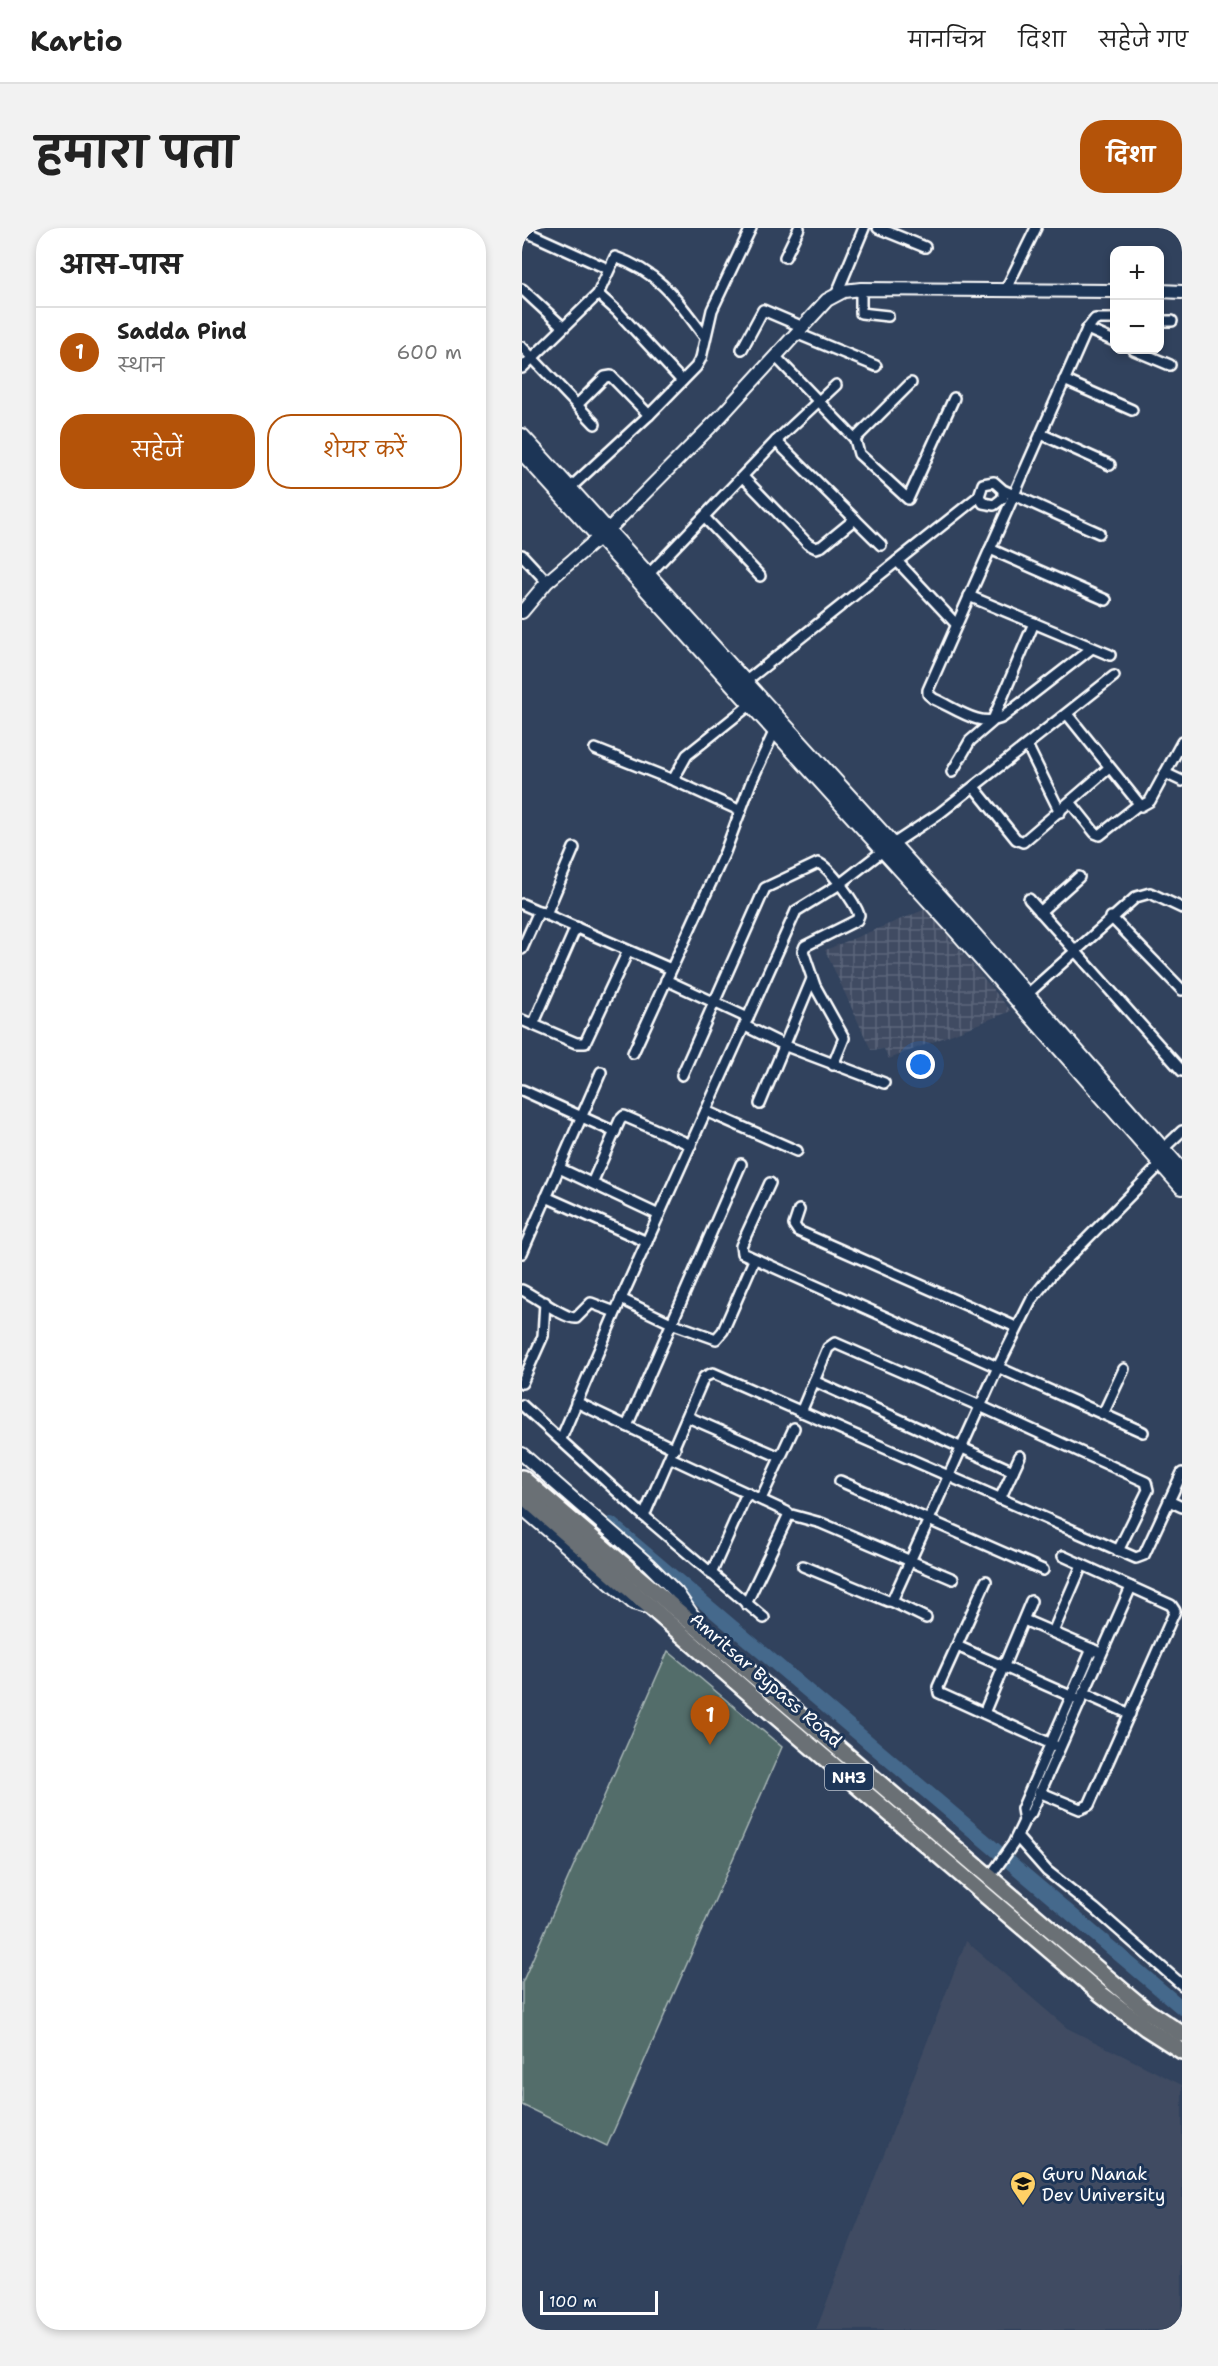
<!DOCTYPE html>
<html lang="hi">
<head>
<meta charset="utf-8">
<style>
  :root { --surface:#fff; --page:#f2f2f2; --text:#222; --muted:#767676; --line:#e0e0e0; --accent:#b45309 }
  body { margin:0; font-family:"Shantell Sans","Playpen Sans Deva",sans-serif; background:var(--page); color:var(--text) }
  .controls { position:absolute; right:18px; top:18px; display:grid; overflow:hidden; border-radius:12px; box-shadow:0 3px 9px #0003 }
  .controls button { width:54px; height:54px; display:grid; place-items:center; padding:0; border:0; border-bottom:2px solid var(--line); background:var(--surface); color:var(--text); font:30px sans-serif }
  .scale { position:absolute; left:18px; bottom:15px; width:118px; box-sizing:border-box; padding-left:6px; border:3px solid #fff; border-top:0; font-size:16px; line-height:21px; white-space:nowrap; color:#fff; -webkit-text-stroke:4px #1d3557; paint-order:stroke }
  .you { position:absolute; left:399px; top:837px; width:21px; height:21px; margin:-15px; border:4px solid #fff; border-radius:50%; background:#1a73e8; box-shadow:0 0 0 9px #1a73e833 }
  .badge { display:grid; place-items:center; width:39px; height:39px; border-radius:50%; background:var(--accent); color:#fff; font-size:20px; font-weight:700 }
  .pin { position:absolute; translate:-50% -50px; filter:drop-shadow(0 2px 3px #0008) }
  .pin::after { content:''; position:absolute; top:32px; width:21px; height:18px; background:inherit; clip-path:polygon(0 0,100% 0,50% 100%) }
  .list { margin:0; padding:0; list-style:none }
  h2 { display:flex; justify-content:space-between; align-items:center; height:78px; margin:0; padding:0 24px; font-size:26px }
  h2 small { font-size:20px; font-weight:400; color:var(--muted) }
  .list li { display:grid; grid-template-columns:39px 1fr auto; gap:18px; align-items:center; box-sizing:border-box; height:90px; padding:0 24px; border-top:2px solid var(--line) }
  .list b { display:block; font-size:22px; white-space:nowrap }
  .list p { margin:0; font-size:20px; white-space:nowrap; color:var(--muted) }
  .list em { font-size:20px; font-style:normal; color:var(--muted) }
  .actions { display:flex; gap:12px; padding:18px 24px }
  .actions a { flex:1; padding:14px 0; border:2px solid var(--accent); border-radius:24px; text-align:center; font-size:21px; color:var(--accent) }
  .actions .main { background:var(--accent); color:#fff }
  .map { position:relative; flex:none; width:660px; height:2102px; overflow:hidden; border-radius:24px }
  header { display:flex; align-items:center; gap:36px; box-sizing:border-box; height:84px; padding:0 30px; background:var(--surface); border-bottom:2px solid var(--line) }
  header strong { font-size:28px }
  nav { display:flex; gap:33px; margin-inline-start:auto; font-size:21px }
  .intro { display:flex; align-items:center; justify-content:space-between; box-sizing:border-box; height:144px; padding:0 36px }
  h1 { margin:0; font-size:42px }
  .button { padding:15px 27px; border-radius:24px; background:var(--accent); color:#fff; font-size:21px; font-weight:700 }
  main { display:flex; gap:36px; padding:0 36px }
  aside { flex:1; background:var(--surface); border-radius:24px; box-shadow:0 3px 9px #0003 }
  .map>svg:first-child { display:block }
</style>
</head>
<body>
<header>
<strong>Kartio</strong>
<nav><a>मानचित्र</a><a>दिशा</a><a>सहेजे गए</a></nav>
</header>
<div class="intro"><h1>हमारा पता</h1><a class="button">दिशा</a></div>
<main>
<aside>
<h2>आस-पास<small></small></h2>
<ul class="list">
<li><span class="badge">1</span><div><b>Sadda Pind</b><p>स्थान</p></div><em>600 m</em></li>
</ul>
<div class="actions"><a class="main">सहेजें</a><a>शेयर करें</a></div>
</aside>
<div class="map">
<svg width="660" height="2102" viewBox="0 0 660 2102">
  <defs>
    <pattern id="industrial-grid" width="8" height="8" patternUnits="userSpaceOnUse" patternTransform="scale(1.5)"><rect width="8" height="8" fill="#3f4b62"/><path d="M0 4h8M4 0v8" fill="none" stroke="#5c667a"/></pattern>
  </defs>
  <rect width="100%" height="100%" fill="#31425d"/>
  <filter id="ink" filterUnits="userSpaceOnUse"><feTurbulence type="fractalNoise" baseFrequency=".0167" numOctaves="2"/><feDisplacementMap in="SourceGraphic" scale="12" xChannelSelector="R" yChannelSelector="G"/><feConvolveMatrix kernelMatrix="1 2 1 2 8 2 1 2 1" color-interpolation-filters="sRGB"/></filter>
  <g filter="url(#ink)">
    <!-- built -->
    <polygon fill="#3f4b62" points="444,1713 545,1800 660,1857 660,2102 294,2102"/>
    <!-- industrial -->
    <polygon fill="url(#industrial-grid)" points="404,681 489,783 367,831 362,821 349,822 303,722"/>
    <!-- green -->
    <polygon fill="#526d6b" stroke="#a8b6b5" stroke-width="1.5" points="146,1423 260,1519 85,1918 0,1877 0,1755"/>
    <g fill="none" stroke-linecap="round" stroke-linejoin="round">
      <!-- river -->
      <polyline stroke="#45698c" stroke-width="14" points="89,1296 660,1780"/>
      <defs>
        <g id="minor">
          <polyline points="356,0 403,19"/>
          <polyline points="0,2 86,41"/>
          <polyline points="263,29 277,0"/>
          <polyline points="0,61 41,99"/>
          <polyline points="339,61 339,85 366,88"/>
          <polyline points="484,61 514,0"/>
          <polyline points="315,65 342,0"/>
          <polyline points="76,66 95,83 160,153"/>
          <polyline points="638,93 650,93"/>
          <polyline points="565,101 592,113"/>
          <polyline points="276,106 354,138"/>
          <polyline points="0,119 73,196"/>
          <polyline points="220,121 241,82 281,99"/>
          <polyline points="612,122 648,137"/>
          <polyline points="254,129 333,211 337,226 386,271 432,170"/>
          <path d="M0,140L76,66L93,29C139,45 155,72 183,109"/>
          <polyline points="542,152 610,182"/>
          <polyline points="55,177 83,149 89,148 127,187"/>
          <polyline points="519,206 588,237"/>
          <polyline points="333,211 389,155"/>
          <polyline points="254,213 359,317"/>
          <polyline points="221,249 286,316 294,320 300,318 333,291"/>
          <polyline points="48,260 127,187 174,139 179,130 190,82 229,0"/>
          <polyline points="481,262 481,270 472,277 461,275 457,268 461,256 472,254 481,262 577,305"/>
          <polyline points="182,289 238,348"/>
          <polyline points="468,321 584,372"/>
          <polyline points="0,327 25,354"/>
          <polyline points="375,333 434,396"/>
          <polyline points="126,347 254,213 314,157"/>
          <polyline points="447,368 588,427"/>
          <path d="M570,420L481,489C459,501 433,480 412,471L406,466V462L565,101L573,91H592"/>
          <polyline points="219,457 457,268"/>
          <polyline points="545,486 619,578 628,573 660,514"/>
          <polyline points="505,517 538,584"/>
          <polyline points="73,521 151,552 219,583"/>
          <polyline points="430,544 448,513 470,494 512,395"/>
          <polyline points="643,545 660,553"/>
          <polyline points="151,552 165,527 229,476"/>
          <polyline points="452,559 494,611 501,614 587,540"/>
          <polyline points="549,575 573,605 578,607 616,577"/>
          <polyline points="507,671 660,843"/>
          <polyline points="0,676 149,741"/>
          <polyline points="518,684 557,649"/>
          <polyline points="24,686 52,620"/>
          <polyline points="589,689 660,762"/>
          <polyline points="0,721 17,683"/>
          <polyline points="144,752 226,790"/>
          <polyline points="501,770 614,669 628,665 660,680"/>
          <polyline points="0,792 54,815 63,815 106,723"/>
          <polyline points="11,797 54,699"/>
          <polyline points="223,798 264,818 362,855"/>
          <polyline points="111,825 203,624 230,552 253,502"/>
          <path d="M160,847L243,660L296,635C308,639 333,675 337,687L335,692L283,718L281,723L293,758L322,810L311,837"/>
          <polyline points="0,862 93,904"/>
          <polyline points="238,876 290,751"/>
          <polyline points="184,883 275,923"/>
          <polyline points="641,921 660,903"/>
          <polyline points="37,940 137,987"/>
          <polyline points="70,955 98,892 102,888 169,917"/>
          <polyline points="248,955 219,1018 220,1025 621,1204"/>
          <polyline points="24,969 125,1014"/>
          <polyline points="277,982 272,997 276,1003 494,1099"/>
          <polyline points="0,1025 79,844"/>
          <path d="M0,1062C13,1068 43,1091 54,1090L69,1075L93,1084"/>
          <polyline points="99,1071 149,1095 194,1111 201,1103 232,1032"/>
          <polyline points="292,1153 491,1243"/>
          <polyline points="0,1155 21,1108 23,1074"/>
          <polyline points="54,1174 153,1221"/>
          <polyline points="0,1177 122,1288 242,1390"/>
          <polyline points="279,1184 306,1120 313,1115 458,1178 624,1254 626,1262 596,1323"/>
          <polyline points="581,1186 602,1141"/>
          <polyline points="166,1189 258,1229"/>
          <polyline points="105,1198 219,936"/>
          <polyline points="39,1211 99,1071 274,683 318,656 362,622 418,585 592,448"/>
          <polyline points="149,1230 265,1284 266,1288 224,1376"/>
          <polyline points="318,1253 521,1342"/>
          <polyline points="239,1271 272,1200"/>
          <polyline points="478,1271 498,1228"/>
          <polyline points="647,1273 660,1279"/>
          <polyline points="266,1286 299,1295 431,1351"/>
          <polyline points="122,1288 182,1149 191,1145 614,1330 622,1327 660,1245"/>
          <polyline points="281,1338 366,1373 370,1373 476,1139 510,1071 530,1046 643,932"/>
          <polyline points="189,1346 225,1265"/>
          <polyline points="464,1353 416,1459 417,1465 536,1519"/>
          <polyline points="369,1373 404,1390"/>
          <polyline points="502,1392 574,1423"/>
          <polyline points="531,1404 560,1337"/>
          <polyline points="435,1418 553,1470"/>
          <polyline points="561,1465 608,1486"/>
          <polyline points="462,1485 509,1373"/>
          <polyline points="517,1564 558,1581 567,1577 653,1383 649,1377 541,1328"/>
          <polyline points="502,1593 500,1581 570,1421"/>
          <polyline points="495,1609 525,1643 573,1681 660,1757"/>
          <polyline points="467,1650 491,1616 502,1593 509,1585 609,1359"/>
        </g>
        <g id="tertiary">
          <polyline points="638,63 660,64"/>
          <polyline points="0,384 25,354 87,301 197,190 305,72 322,63 339,61 592,63"/>
          <polyline points="0,1226 126,1336 155,1365 176,1395"/>
          <polyline points="0,1280 111,1375 129,1380"/>
        </g>
        <g id="secondary">
          <polyline points="0,208 441,694 660,943"/>
          <polyline points="0,224 431,699 660,959"/>
        </g>
        <g id="trunk">
          <polyline points="0,1250 601,1763 625,1783 660,1806"/>
          <polyline points="0,1267 243,1479 579,1766 624,1800 660,1823"/>
        </g>
      </defs>
      <!-- minor casing -->
      <use href="#minor" stroke="#fff" stroke-width="14"/>
      <!-- tertiary casing -->
      <use href="#tertiary" stroke="#fff" stroke-width="16"/>
      <!-- secondary casing -->
      <use href="#secondary" stroke="#fff" stroke-width="18"/>
      <!-- trunk casing -->
      <use href="#trunk" stroke="#fff" stroke-width="20"/>
      <!-- minor -->
      <use href="#minor" stroke="#1d3557" stroke-width="9"/>
      <!-- tertiary -->
      <use href="#tertiary" stroke="#1d3557" stroke-width="12"/>
      <!-- secondary -->
      <use href="#secondary" stroke="#1d3557" stroke-width="14"/>
      <!-- trunk -->
      <use href="#trunk" stroke="#6b7074" stroke-width="15"/>
    </g>
  </g>
  <!-- icons -->
  <defs>
    <symbol id="university-pin" viewBox="-11 -11 22 30"><path d="M0 17L-7.5 6A9.5 9.5 0 1 1 7.5 6Z" fill="#ffd166" stroke="#1d3557"/><path d="M0-5L7-2L0 1L-7-2ZM-4 1L0 2.5L4 1V4Q0 6-4 4Z" fill="#111"/></symbol>
  </defs>
  <g fill-rule="evenodd">
    <use href="#university-pin" x="486" y="1941" width="30" height="40"/>
  </g>
  <g text-anchor="middle" stroke-width="6" stroke-linejoin="round" paint-order="stroke">
    <!-- shield labels -->
    <rect fill="#1d3557" stroke="#bbc2cd" stroke-width="1.5" x="303" y="1536" width="48" height="26" rx="4.5"/>
    <g font-size="16" font-weight="bold" fill="#fff">
      <text x="327" y="1555">NH3</text>
    </g>
    <!-- street labels -->
    <g font-size="18" fill="#fff" stroke="#1d3557">
      <text transform="translate(244 1452) rotate(41)" y="6">Amritsar Bypass Road</text>
    </g>
    <!-- poi labels -->
    <g font-size="18" fill="#fff" stroke="#1d3557" text-anchor="start">
      <text x="520" y="1952">Guru Nanak<tspan x="520" dy="21">Dev University</tspan></text>
    </g>
  </g>
</svg>
<div class="controls">
<button>+</button>
<button>−</button>
</div>
<div class="scale">100 m</div>
<div class="you"></div>
<div class="pin badge" style="left:188px;top:1517px">1</div>
</div>
</main>
</body>
</html>
